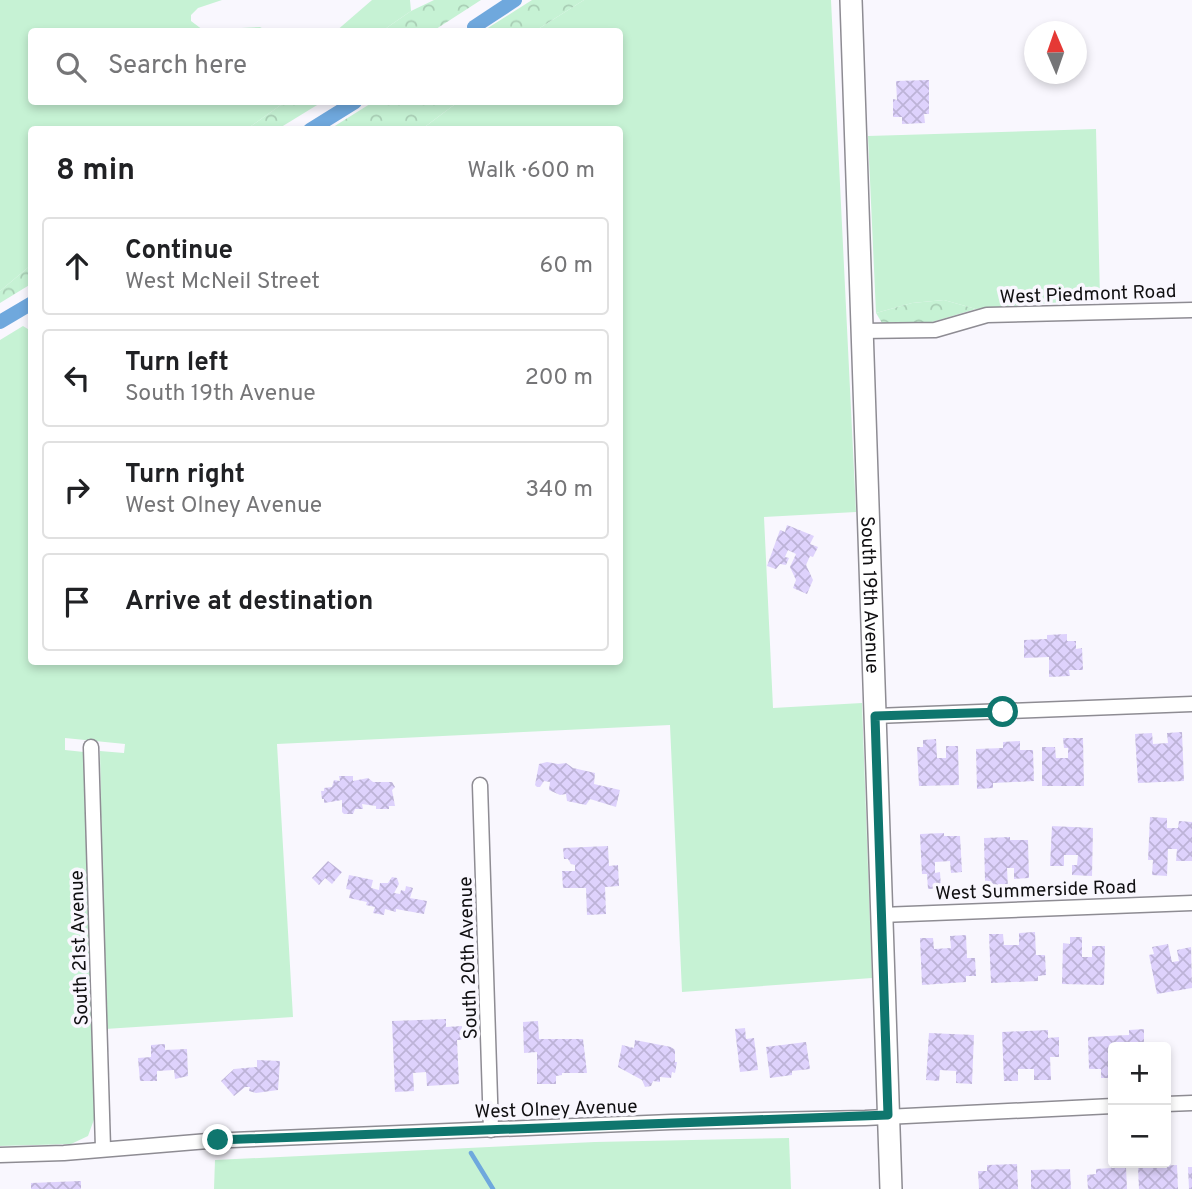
<!DOCTYPE html>
<html lang="en">
<head>
<meta charset="utf-8">
<style>
  :root { --surface:#fff; --page:#f2f2f2; --text:#202124; --muted:#757577; --line:#e0e0e0 }
  body { margin:0; font-family:Overpass,sans-serif; background:var(--page); color:var(--text) }
  .controls { position:absolute; right:21px; bottom:21px; display:grid; overflow:hidden; border-radius:7px; box-shadow:0 4px 10px #0003 }
  .controls button { width:63px; height:63px; display:grid; place-items:center; padding:0; border:0; border-bottom:2px solid var(--line); background:var(--surface); color:var(--text); font:35px sans-serif }
  .compass { position:absolute; left:1024px; top:21px; width:63px; height:63px; border-radius:50%; background:var(--surface); box-shadow:0 4px 10px #0003; rotate:358deg }
  .stop { position:absolute; width:21px; height:21px; margin:-16px; border:5px solid #0f766e; border-radius:50%; background:#fff }
  .stop.end { background:#0f766e; border-color:#fff; box-shadow:0 2px 7px #0008 }
  .list { margin:0; padding:0; list-style:none }
  h2 { display:flex; justify-content:space-between; align-items:center; height:91px; margin:0; padding:0 28px; font-size:30px }
  h2 small { font-size:23px; font-weight:400; color:var(--muted) }
  .list li { display:grid; grid-template-columns:46px 1fr auto; gap:21px; align-items:center; box-sizing:border-box; height:98px; margin:0 14px 14px; padding:0 14px; border:2px solid var(--line); border-radius:7px }
  .list b { display:block; font-size:26px; white-space:nowrap }
  .list p { margin:0; font-size:23px; white-space:nowrap; color:var(--muted) }
  .list em { font-size:23px; font-style:normal; color:var(--muted) }
  .icon { flex:none; width:38px; height:38px; fill:none; stroke:currentColor; stroke-width:2; stroke-linecap:round; stroke-linejoin:round }
  .map { position:relative; flex:none; width:1192px; height:1189px; overflow:hidden }
  .search { position:absolute; background:var(--surface); box-shadow:0 4px 10px #0003; left:28px; top:28px; width:595px; height:77px; display:flex; align-items:center; gap:18px; box-sizing:border-box; padding:0 24px; border-radius:7px; color:var(--muted); font-size:26px }
  .panel { position:absolute; background:var(--surface); box-shadow:0 4px 10px #0003; left:28px; top:126px; width:595px; height:539px; border-radius:7px }
  .map>svg:first-child { display:block }
</style>
</head>
<body>
<div class="map">
<svg width="1192" height="1189" viewBox="0 0 1192 1189">
  <defs>
    <pattern id="forest-crowns" width="20" height="18" patternUnits="userSpaceOnUse" patternTransform="scale(1.75)"><rect width="20" height="18" fill="#c6f2d4"/><path d="M2 6a3 3 0 1 1 6 0M12 15a3 3 0 1 1 6 0" fill="none" stroke="#a9ceb5"/></pattern>
    <pattern id="building-cross-hatch" width="8" height="8" patternUnits="userSpaceOnUse" patternTransform="scale(1.75)"><rect width="8" height="8" fill="#ded2fc"/><path d="M0 0l8 8M0 8l8-8" fill="none" stroke="#bdb3d7"/></pattern>
  </defs>
  <rect width="100%" height="100%" fill="#f9f7fe"/>
  <!-- green -->
  <g fill="#c6f2d4">
    <polygon points="0,0 222,0 198,8 191,15 191,21 203,30 260,27 267,31 32,32 32,102 285,102 247,129 32,130 31,265 0,291"/>
    <polygon points="372,0 410,0 411,11 382,31 335,32"/>
    <polygon points="584,0 831,0 856,512 764,517 773,708 862,703 872,978 682,992 670,725 277,744 293,1017 105,1029 100,751 124,753 125,744 65,738 65,750 84,752 96,1114 88,1136 71,1144 0,1146 0,340 23,326 31,331 32,662 620,662 620,130 422,129 458,102 620,102 620,32 535,31"/>
    <polygon points="1096,129 1100,299 976,309 944,300 912,303 876,313 868,136"/>
    <polygon points="789,1138 791,1189 214,1189 215,1160 595,1142"/>
  </g>
  <!-- forest -->
  <g fill="url(#forest-crowns)">
    <polygon points="434,0 481,0 433,31 382,31 411,11"/>
    <polygon points="532,0 584,0 535,31 483,31"/>
    <polygon points="285,102 322,102 278,129 247,129"/>
    <polygon points="373,102 458,102 422,129 330,129"/>
    <polygon points="31,265 31,284 0,303 0,291"/>
    <polygon points="944,300 976,309 932,322 882,323 876,313 912,303"/>
  </g>
  <g fill="none" stroke-linecap="round" stroke-linejoin="round">
    <!-- stream -->
    <polyline stroke="#6fa8dd" stroke-width="4.5" points="471,1153 493,1189"/>
    <!-- canal -->
    <g stroke="#6fa8dd" stroke-width="14">
      <polyline points="474,27 515,0"/>
      <polyline points="310,130 355,102"/>
      <polyline points="0,322 32,303"/>
    </g>
  </g>
  <!-- building -->
  <g fill="url(#building-cross-hatch)">
    <polygon points="929,80 929,114 924,114 925,123 902,124 902,117 893,117 893,99 897,100 896,81"/>
    <polygon points="787,525 814,536 810,544 818,547 813,557 810,556 806,565 813,580 807,594 793,588 796,580 790,567 796,554 788,550 785,557 789,558 786,565 780,564 776,569 767,566 780,530 785,532"/>
    <polygon points="1067,634 1067,641 1076,641 1076,649 1082,648 1083,670 1069,670 1070,676 1049,677 1049,657 1024,658 1024,640 1047,639 1047,635"/>
    <polygon points="1182,732 1184,781 1138,783 1135,734 1152,733 1153,744 1168,743 1167,733"/>
    <polygon points="1063,738 1083,738 1084,786 1042,786 1042,747 1055,747 1056,758 1068,758 1068,748 1064,748"/>
    <polygon points="936,739 937,758 946,758 946,746 958,746 959,785 919,786 917,747 923,747 923,740"/>
    <polygon points="1020,741 1020,750 1033,750 1034,781 993,783 993,788 977,789 976,749 1003,748 1003,742"/>
    <polygon points="547,762 558,764 566,763 573,768 595,773 594,784 620,790 616,807 590,799 586,805 567,801 566,794 560,795 549,790 550,782 544,781 540,787 537,787 535,785 539,764"/>
    <polygon points="339,776 353,776 353,781 368,778 373,782 392,782 395,787 392,790 395,806 389,806 389,809 376,809 376,806 362,804 363,809 355,809 353,814 344,814 342,812 342,800 324,803 324,799 322,799 321,791 324,791 324,788 332,787 334,780 340,781"/>
    <polygon points="1150,817 1167,818 1167,828 1178,828 1179,821 1192,822 1192,861 1176,861 1177,849 1168,849 1167,876 1152,875 1153,860 1148,860"/>
    <polygon points="1052,826 1093,828 1092,876 1072,875 1072,865 1077,865 1078,855 1064,855 1064,866 1050,866"/>
    <polygon points="944,833 944,836 960,836 962,872 951,873 950,861 935,862 935,873 940,872 941,888 928,889 927,874 922,874 920,834"/>
    <polygon points="1010,837 1010,840 1028,840 1029,878 1014,879 1014,868 1007,868 1008,887 991,888 991,881 985,881 984,838"/>
    <polygon points="608,846 609,866 618,865 619,886 605,887 606,914 587,915 586,888 563,888 562,871 575,871 575,865 571,864 568,859 564,859 563,848"/>
    <polygon points="328,861 342,872 332,884 325,878 319,885 312,878"/>
    <polygon points="349,875 373,880 371,888 379,890 380,883 388,883 392,877 397,878 399,884 394,893 400,894 401,890 405,891 406,886 413,888 410,898 427,901 424,914 396,909 396,912 385,909 384,915 373,913 375,907 366,905 367,902 349,898 351,890 346,889"/>
    <polygon points="1035,932 1036,955 1045,955 1046,975 1038,976 1038,981 991,983 989,934 1003,934 1004,945 1019,945 1019,933"/>
    <polygon points="966,935 967,958 975,958 976,976 966,976 966,982 922,985 920,938 933,938 934,949 951,948 950,936"/>
    <polygon points="1070,937 1082,937 1082,957 1092,957 1092,946 1105,946 1104,985 1062,984 1063,943 1070,944"/>
    <polygon points="1168,944 1172,962 1179,961 1177,950 1191,947 1192,988 1157,994 1149,955 1154,954 1152,947"/>
    <polygon points="446,1019 446,1027 462,1026 462,1040 457,1040 459,1084 427,1086 426,1072 413,1073 414,1091 395,1092 392,1021"/>
    <polygon points="538,1021 539,1039 583,1039 587,1073 562,1073 562,1075 556,1076 556,1084 537,1084 537,1052 524,1053 523,1022"/>
    <polygon points="745,1028 746,1039 754,1038 758,1070 740,1072 735,1029"/>
    <polygon points="1144,1029 1144,1047 1113,1047 1113,1078 1101,1078 1101,1069 1089,1069 1088,1037 1129,1035 1129,1030"/>
    <polygon points="1048,1030 1048,1038 1059,1037 1059,1057 1050,1057 1051,1080 1034,1080 1034,1069 1018,1069 1018,1081 1004,1081 1002,1032"/>
    <polygon points="929,1033 974,1035 972,1084 956,1083 956,1071 940,1070 939,1081 926,1080"/>
    <polygon points="635,1040 671,1047 675,1050 675,1062 677,1062 675,1073 672,1072 671,1078 660,1077 660,1082 653,1081 651,1086 645,1087 642,1080 618,1067 622,1045 634,1048"/>
    <polygon points="806,1042 810,1069 792,1071 792,1075 770,1078 766,1047"/>
    <polygon points="165,1044 165,1050 187,1049 188,1076 175,1079 174,1070 157,1071 157,1081 140,1081 138,1058 151,1057 151,1045"/>
    <polygon points="257,1060 280,1061 278,1090 256,1093 249,1091 250,1087 245,1087 234,1096 221,1081 234,1069 257,1067"/>
    <polygon points="1017,1164 1018,1189 979,1189 978,1171 987,1171 987,1165"/>
    <polygon points="1177,1165 1178,1189 1139,1189 1138,1167"/>
    <polygon points="1126,1167 1127,1189 1088,1189 1087,1175 1096,1174 1096,1169"/>
    <polygon points="1188,1167 1192,1167 1192,1189 1189,1189"/>
    <polygon points="1070,1169 1071,1189 1031,1189 1031,1170"/>
    <polygon points="81,1181 81,1189 31,1189 31,1183"/>
  </g>
  <g fill="none" stroke-linecap="round" stroke-linejoin="round">
    <defs>
      <g id="street">
        <polyline points="860,331 935,330 987,315 1192,310"/>
        <polyline points="875,716 1192,704"/>
        <polyline points="91,747 103,1148"/>
        <polyline points="480,785 491,1130"/>
        <polyline points="881,915 1192,903"/>
        <polyline points="1166,1104 1192,1103"/>
        <polyline points="0,1155 64,1153 208,1141 671,1122 865,1118 1113,1106"/>
      </g>
      <g id="secondary">
        <path id="s1" d="M851,0L891,1189"/>
      </g>
    </defs>
    <!-- street casing -->
    <use href="#street" stroke="#8e8c93" stroke-width="17"/>
    <!-- secondary casing -->
    <use href="#secondary" stroke="#8e8c93" stroke-width="24"/>
    <!-- street -->
    <use href="#street" stroke="#fff" stroke-width="14"/>
    <!-- secondary -->
    <use href="#secondary" stroke="#fff" stroke-width="21"/>
  </g>
  <g fill="none" stroke-linecap="round" stroke-linejoin="round">
    <!-- route -->
    <polyline stroke="#0f766e" stroke-width="9" points="218,1140 888,1115 875,716 1003,712"/>
  </g>
  <g text-anchor="middle" stroke-width="7" stroke-linejoin="round" paint-order="stroke">
    <!-- street labels -->
    <g font-size="19" fill="#100f11" stroke="#f9f7fe">
      <text transform="translate(1088 293) rotate(-2)" y="7">West Piedmont Road</text>
      <text dy="7" stroke="none"><textPath href="#s1" startOffset="595">South 19th Avenue</textPath></text>
      <text transform="translate(1036 889) rotate(-2)" y="7">West Summerside Road</text>
      <text transform="translate(78 948) rotate(-92)" y="7">South 21st Avenue</text>
      <text transform="translate(467 958) rotate(-92)" y="7">South 20th Avenue</text>
      <text transform="translate(556 1108) rotate(-2)" y="7">West Olney Avenue</text>
    </g>
  </g>
</svg>
<div class="controls">
<button>+</button>
<button>−</button>
</div>
<svg class="compass" viewBox="-18 -18 36 36"><path d="M0-13l5 13h-10z" fill="#e53935"/><path d="M0 13l5-13h-10z" fill="#757577"/></svg>
<div class="stop" style="left:1003px;top:712px"></div>
<div class="stop end" style="left:218px;top:1140px"></div>
<div class="search"><svg class="icon" aria-label="search" viewBox="0 0 24 24"><circle cx="10" cy="10" r="6"/><path d="M15 15l6 6"/></svg>Search here</div>
<section class="panel">
<h2>8 min<small>Walk · 600 m</small></h2>
<ul class="list">
<li><svg class="icon" aria-label="ahead" viewBox="0 0 24 24"><path d="M12 20V5M6 11l6-6 6 6"/></svg><div><b>Continue</b><p>West McNeil Street</p></div><em>60 m</em></li>
<li><svg class="icon" aria-label="left" viewBox="0 0 24 24"><path d="M17 20v-9H6M10 6l-5 5 5 5"/></svg><div><b>Turn left</b><p>South 19th Avenue</p></div><em>200 m</em></li>
<li><svg class="icon" aria-label="right" viewBox="0 0 24 24"><path d="M7 20v-9h11M14 6l5 5-5 5"/></svg><div><b>Turn right</b><p>West Olney Avenue</p></div><em>340 m</em></li>
<li><svg class="icon" aria-label="arrive" viewBox="0 0 24 24"><path d="M6 21V4h12l-3 4 3 4H6"/></svg><div><b>Arrive at destination</b></div></li>
</ul>
</section>
</div>
</body>
</html>
